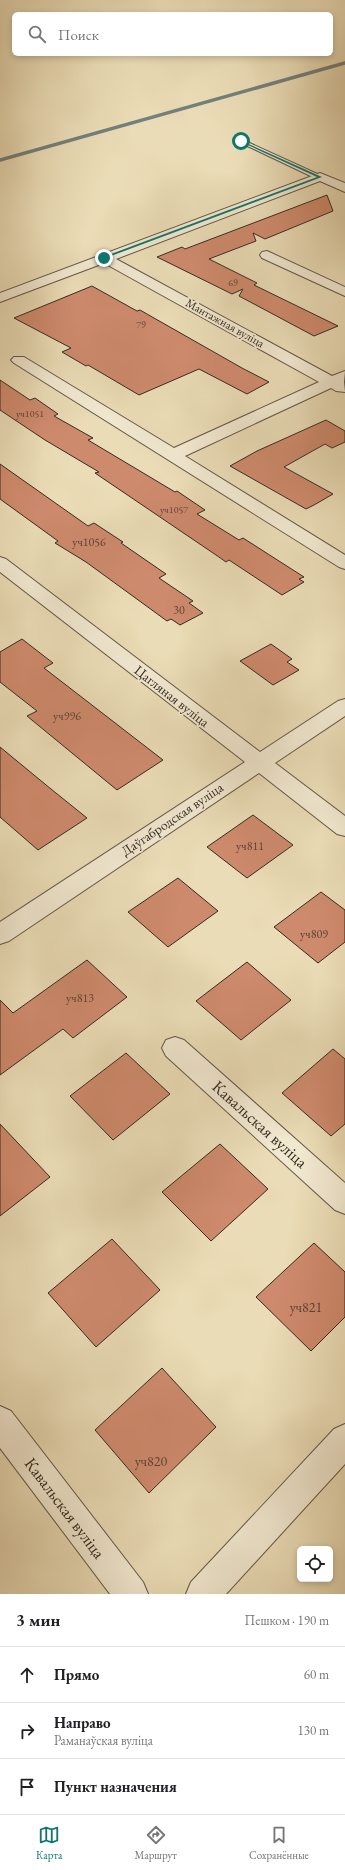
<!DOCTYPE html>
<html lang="ru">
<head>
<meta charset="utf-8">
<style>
  :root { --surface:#fff; --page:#f2f2f2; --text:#202124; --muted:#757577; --line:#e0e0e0; --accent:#0f766e }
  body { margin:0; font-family:"EB Garamond",serif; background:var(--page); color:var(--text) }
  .controls { position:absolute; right:12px; bottom:12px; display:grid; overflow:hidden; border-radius:6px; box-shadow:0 2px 6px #0003 }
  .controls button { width:36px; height:36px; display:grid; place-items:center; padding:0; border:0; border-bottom:1px solid var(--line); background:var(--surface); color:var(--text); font:20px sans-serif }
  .stop { position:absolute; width:12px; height:12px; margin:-9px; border:3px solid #0f766e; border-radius:50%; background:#fff }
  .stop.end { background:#0f766e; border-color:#fff; box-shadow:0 1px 4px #0008 }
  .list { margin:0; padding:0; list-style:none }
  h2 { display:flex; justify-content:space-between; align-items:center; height:52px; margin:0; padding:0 16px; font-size:17px }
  h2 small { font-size:13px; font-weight:400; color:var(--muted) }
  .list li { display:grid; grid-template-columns:26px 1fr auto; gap:12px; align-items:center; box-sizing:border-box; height:56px; padding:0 16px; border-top:1px solid var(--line) }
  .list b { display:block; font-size:15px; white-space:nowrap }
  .list p { margin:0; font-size:13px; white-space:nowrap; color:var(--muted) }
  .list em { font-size:13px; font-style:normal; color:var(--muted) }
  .icon { flex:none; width:22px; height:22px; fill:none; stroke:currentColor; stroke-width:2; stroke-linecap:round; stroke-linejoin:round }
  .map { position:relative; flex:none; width:345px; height:1594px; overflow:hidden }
  .search { position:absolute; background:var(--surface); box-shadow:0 2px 6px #0003; left:12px; right:12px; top:12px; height:44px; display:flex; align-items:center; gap:10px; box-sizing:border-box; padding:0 14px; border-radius:6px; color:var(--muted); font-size:15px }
  .sheet { height:220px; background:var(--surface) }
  nav { display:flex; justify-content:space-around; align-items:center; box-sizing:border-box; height:56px; border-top:1px solid var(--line); background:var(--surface); font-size:11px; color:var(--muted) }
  nav a { display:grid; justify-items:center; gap:2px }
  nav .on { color:var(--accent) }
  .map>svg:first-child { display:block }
</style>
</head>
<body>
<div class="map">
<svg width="345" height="1594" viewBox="0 0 345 1594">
  <rect width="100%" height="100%" fill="#eadcb6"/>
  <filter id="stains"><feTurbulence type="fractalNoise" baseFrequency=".005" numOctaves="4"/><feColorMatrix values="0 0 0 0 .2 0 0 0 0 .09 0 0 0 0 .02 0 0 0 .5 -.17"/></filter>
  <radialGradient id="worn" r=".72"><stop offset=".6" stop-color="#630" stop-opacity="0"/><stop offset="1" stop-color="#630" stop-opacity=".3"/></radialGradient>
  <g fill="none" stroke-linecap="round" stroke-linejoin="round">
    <!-- stream -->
    <polyline stroke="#73807c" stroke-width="3.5" points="0,160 345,63"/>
  </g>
  <!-- building -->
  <g fill="#ce8a6d" stroke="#362a22">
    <polygon points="327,195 333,211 265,239 253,233 256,241 209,259 257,283 254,285 338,326 314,336 239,296 243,289 232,294 157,257 182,247 185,249"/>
    <polygon points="92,286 137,311 140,310 154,318 242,368 269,382 247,394 199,369 139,395 88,365 86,366 62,352 71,348 14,318"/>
    <polygon points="0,380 30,400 35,398 58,414 54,416 93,438 88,440 175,492 177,491 205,510 197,514 239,540 243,538 304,577 299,579 304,582 282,595 229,560 226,562 216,555 95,473 99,472 45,440 0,410"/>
    <polygon points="326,420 345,431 345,442 332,448 325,444 284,467 333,494 314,505 306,509 230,466 257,451"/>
    <polygon points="0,464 88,526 94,523 123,542 121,543 166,574 159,578 193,601 189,603 203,613 180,625 171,619 167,621 86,562 55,543 58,541 0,499"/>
    <polygon points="22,639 53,663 44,668 163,760 117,790 27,716 37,711 0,682 0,652"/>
    <polygon points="271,644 292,659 287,662 299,670 273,685 240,661"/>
    <polygon points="0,747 51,789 87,818 38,850 0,817"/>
    <polygon points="253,815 293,845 247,878 207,847"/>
    <polygon points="178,878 218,911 168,947 128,912"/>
    <polygon points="321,892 345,910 345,942 318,963 274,927"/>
    <polygon points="87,960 127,997 73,1038 63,1029 0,1075 0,1000 13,1013"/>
    <polygon points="247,962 291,1000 241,1040 196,1001"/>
    <polygon points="333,1049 345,1059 345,1124 331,1136 282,1093"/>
    <polygon points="126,1053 170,1094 113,1140 70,1096"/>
    <polygon points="0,1124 50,1177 0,1216"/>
    <polygon points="220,1144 268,1189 211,1241 162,1192"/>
    <polygon points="112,1239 160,1290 96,1347 48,1293"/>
    <polygon points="314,1243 345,1272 345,1317 311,1351 256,1297"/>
    <polygon points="162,1368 216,1427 149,1493 95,1430"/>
  </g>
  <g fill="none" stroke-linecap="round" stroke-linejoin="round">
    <defs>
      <polygon id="service" points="239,140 243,140 324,177 317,179 239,142"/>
      <g id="minor">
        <polygon points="320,173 345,183 345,192 320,181 116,259 332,376 345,371 344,382 345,392 336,391 331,388 185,456 345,555 345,569 339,567 14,363 11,360 14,357 24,357 174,448 319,382 104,263 0,302 0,293"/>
        <polygon points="267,251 345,287 345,296 262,258 260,255 262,252"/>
        <polygon points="0,557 6,559 260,752 338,701 345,699 345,716 275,763 345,816 345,836 337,834 259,773 9,941 0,944 0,922 245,762 0,572"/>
        <polygon points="175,1037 184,1040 345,1183 345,1214 335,1210 166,1056 162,1048 166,1040"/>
        <polygon points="0,1406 11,1411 143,1582 148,1594 110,1594 0,1448"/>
        <polygon points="345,1424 345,1464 226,1594 186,1594 191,1582 334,1429"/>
      </g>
    </defs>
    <!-- service casing -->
    <use href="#service" stroke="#635647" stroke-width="2"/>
    <!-- minor casing -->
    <use href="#minor" stroke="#635647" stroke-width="2"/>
    <!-- service -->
    <use href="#service" fill="#f1e8d0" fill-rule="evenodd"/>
    <!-- minor -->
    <use href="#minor" fill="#f1e8d0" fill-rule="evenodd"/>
  </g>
  <!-- route -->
  <polygon fill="#0f766e" points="239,141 242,141 322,177 103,259 103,257 317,177"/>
  <g text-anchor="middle" stroke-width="3.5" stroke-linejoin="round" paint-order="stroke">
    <!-- far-number labels -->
    <g font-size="10" fill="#5c4235">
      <text x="233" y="286">69</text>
      <text x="141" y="328">79</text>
      <text x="30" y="417">уч1051</text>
      <text x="174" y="513">уч1057</text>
    </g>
    <!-- far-street labels -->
    <g font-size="12" fill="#362a22" stroke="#f1e8d0">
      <text transform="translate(225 323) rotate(29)" y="4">Мантажная вуліца</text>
    </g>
    <!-- number labels -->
    <g font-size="12" fill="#5c4235">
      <text x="89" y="546">уч1056</text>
      <text x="179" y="614">30</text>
      <text x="67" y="720">уч996</text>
      <text x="250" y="850">уч811</text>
      <text x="314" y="938">уч809</text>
      <text x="80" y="1002">уч813</text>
    </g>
    <!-- street labels -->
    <g font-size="14" fill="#362a22" stroke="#f1e8d0">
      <text transform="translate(172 696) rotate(38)" y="5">Цагляная вуліца</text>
      <text transform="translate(172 819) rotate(-34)" y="5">Даўгабродская вуліца</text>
    </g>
    <!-- near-number labels -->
    <g font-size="14" fill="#5c4235">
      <text x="306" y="1312">уч821</text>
      <text x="151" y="1466">уч820</text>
    </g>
    <!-- near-street labels -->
    <g font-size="17" fill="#362a22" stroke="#f1e8d0">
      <text transform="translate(260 1124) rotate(42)" y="6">Кавальская вуліца</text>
      <text transform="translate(65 1508) rotate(53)" y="6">Кавальская вуліца</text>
    </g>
  </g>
  <rect width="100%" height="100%" filter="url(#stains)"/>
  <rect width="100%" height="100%" fill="url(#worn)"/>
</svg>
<div class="controls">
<button><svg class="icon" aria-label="locate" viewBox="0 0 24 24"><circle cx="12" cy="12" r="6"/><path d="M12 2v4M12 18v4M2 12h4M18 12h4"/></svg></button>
</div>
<div class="stop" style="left:241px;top:141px"></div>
<div class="stop end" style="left:104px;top:258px"></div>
<div class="search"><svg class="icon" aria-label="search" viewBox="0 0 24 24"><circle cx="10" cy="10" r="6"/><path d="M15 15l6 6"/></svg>Поиск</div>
</div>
<section class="sheet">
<h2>3 мин<small>Пешком · 190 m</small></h2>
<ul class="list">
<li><svg class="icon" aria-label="ahead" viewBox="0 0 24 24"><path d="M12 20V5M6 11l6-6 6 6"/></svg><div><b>Прямо</b></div><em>60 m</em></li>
<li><svg class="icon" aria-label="right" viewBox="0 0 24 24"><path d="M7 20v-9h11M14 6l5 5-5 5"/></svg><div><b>Направо</b><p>Раманаўская вуліца</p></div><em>130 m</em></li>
<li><svg class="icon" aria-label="arrive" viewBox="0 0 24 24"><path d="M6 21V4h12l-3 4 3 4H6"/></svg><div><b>Пункт назначения</b></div></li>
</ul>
</section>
<nav>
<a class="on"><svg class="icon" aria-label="map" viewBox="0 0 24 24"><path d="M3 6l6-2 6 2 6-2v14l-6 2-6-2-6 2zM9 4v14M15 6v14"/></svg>Карта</a>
<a><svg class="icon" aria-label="directions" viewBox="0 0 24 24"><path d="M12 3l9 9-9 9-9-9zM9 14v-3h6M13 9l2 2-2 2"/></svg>Маршрут</a>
<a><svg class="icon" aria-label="saved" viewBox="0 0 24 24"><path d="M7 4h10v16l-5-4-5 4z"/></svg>Сохранённые</a>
</nav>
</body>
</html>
